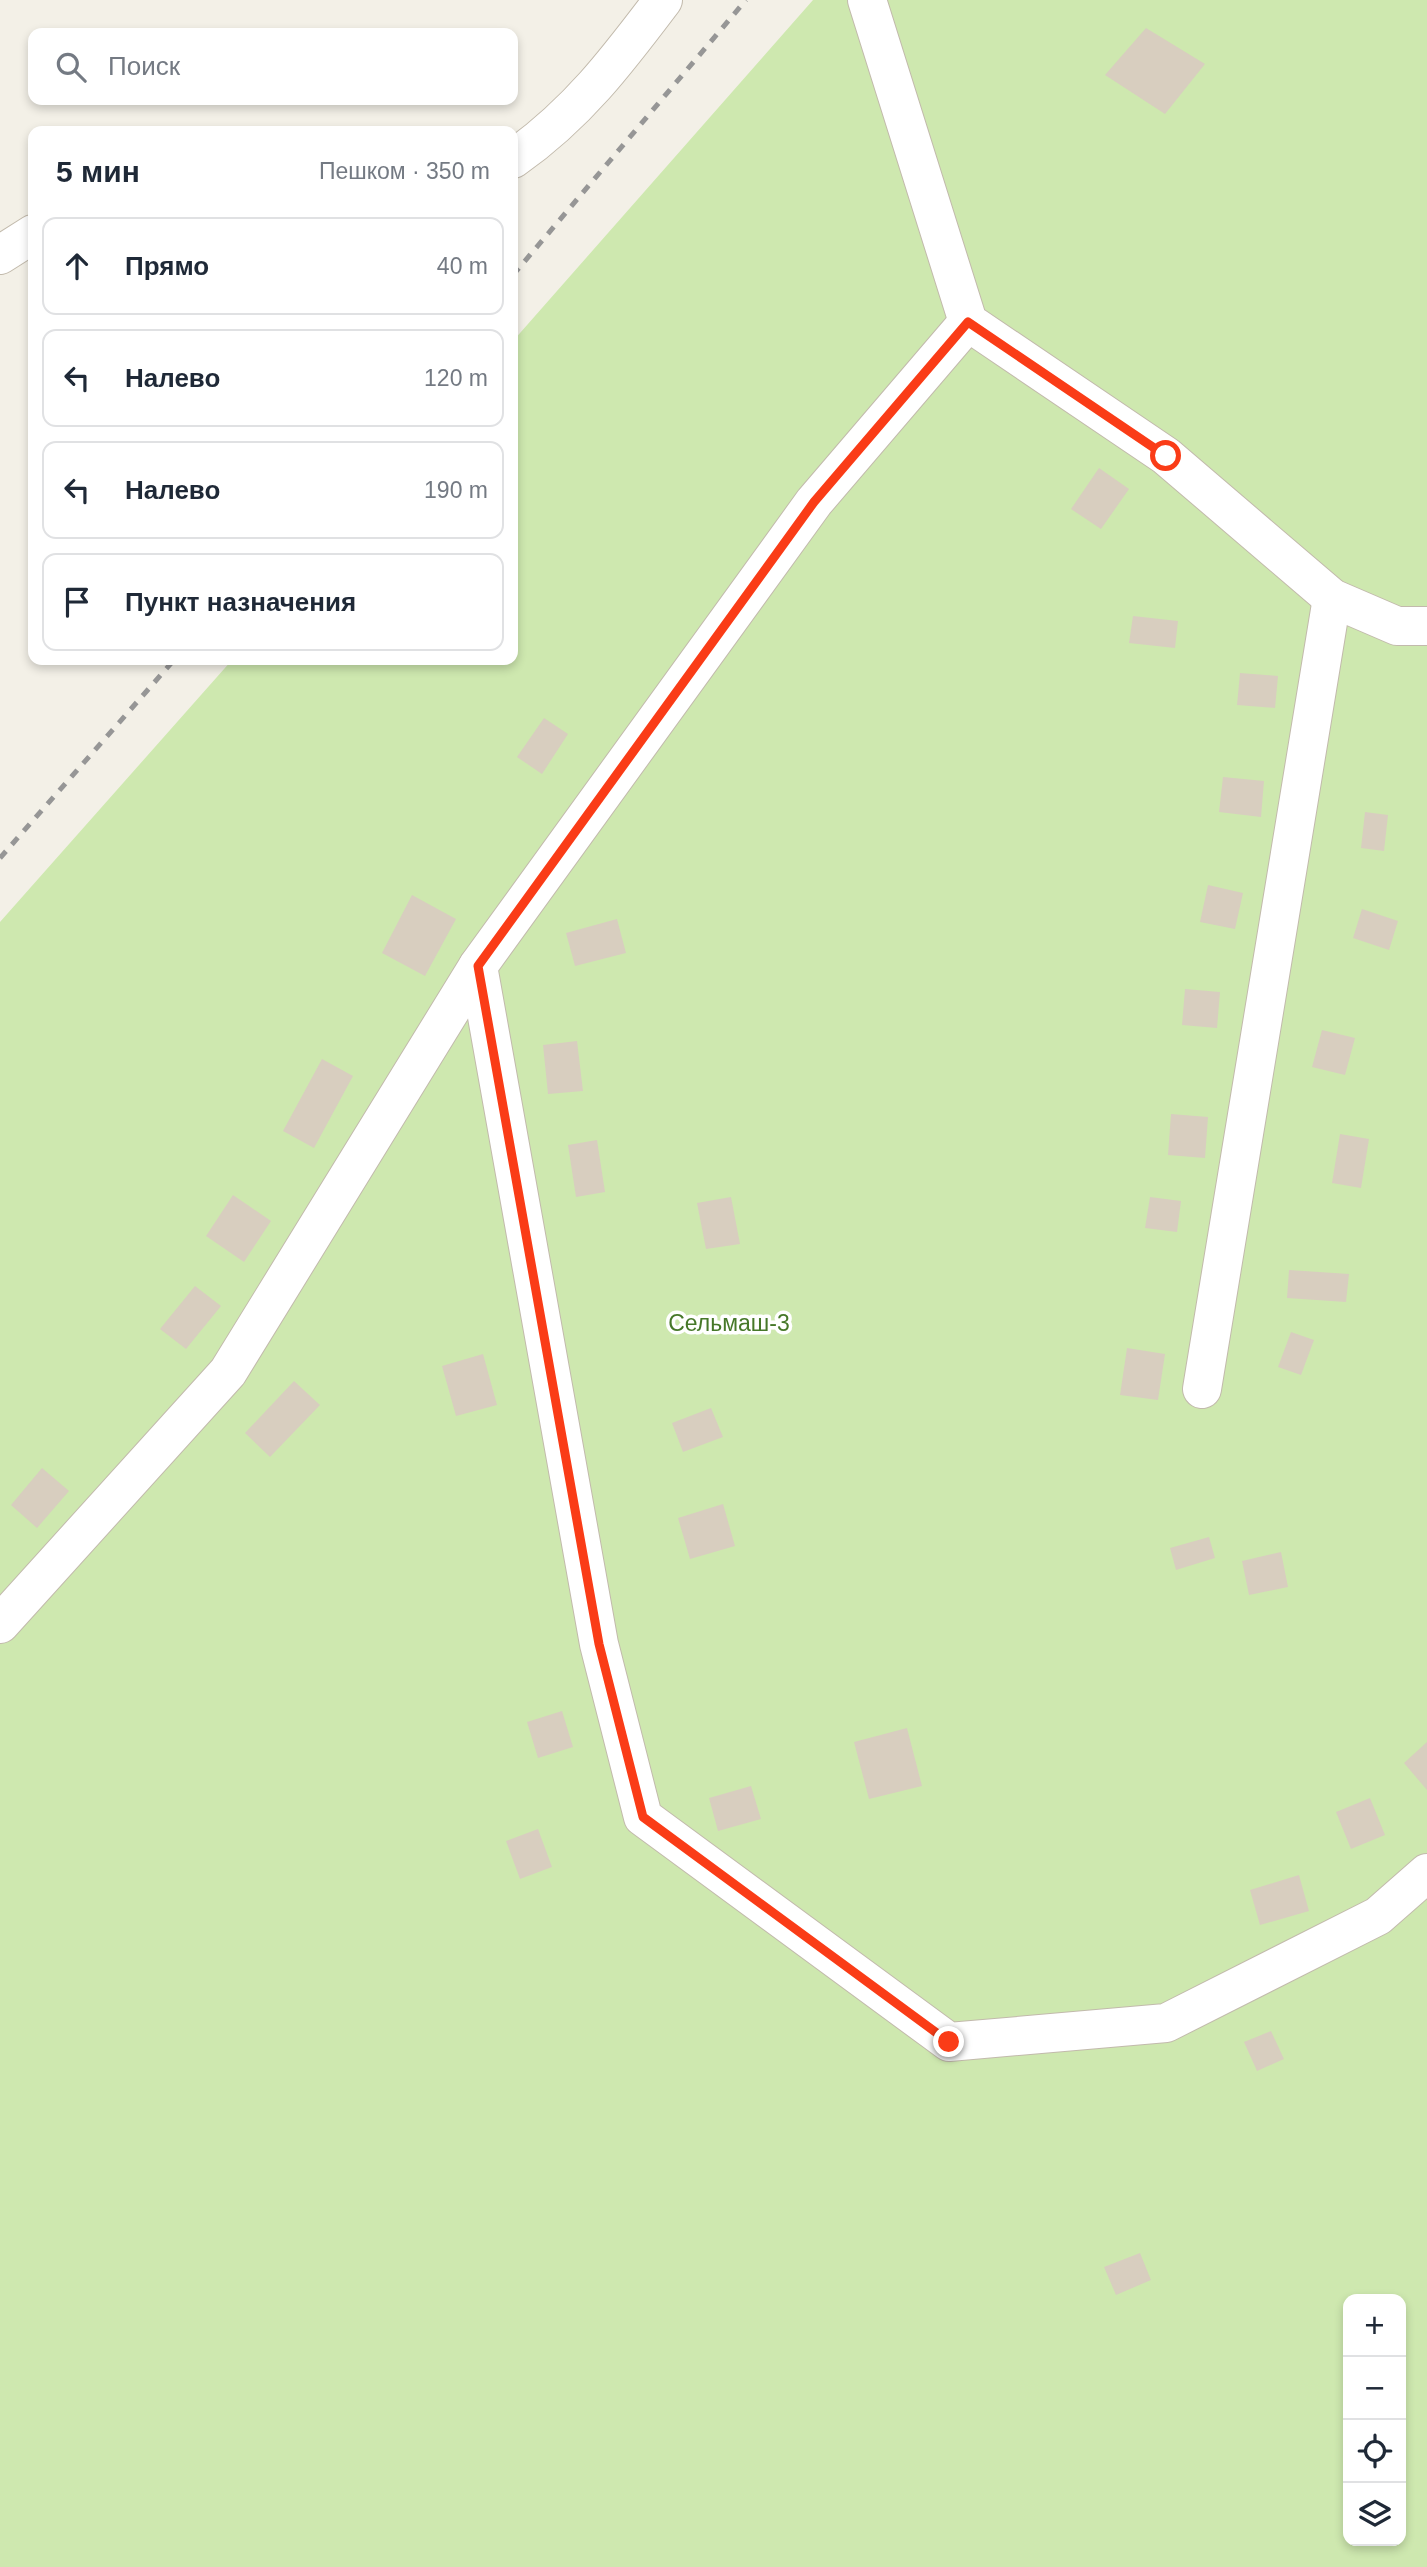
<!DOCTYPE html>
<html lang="ru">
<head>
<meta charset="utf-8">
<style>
  :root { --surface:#fff; --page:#f6f6f7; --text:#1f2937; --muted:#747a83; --line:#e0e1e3 }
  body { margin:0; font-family:Helvetica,sans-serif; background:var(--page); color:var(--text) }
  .controls { position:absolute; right:21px; bottom:21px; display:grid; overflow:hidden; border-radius:14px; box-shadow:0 4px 10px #0003 }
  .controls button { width:63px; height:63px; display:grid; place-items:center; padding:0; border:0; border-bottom:2px solid var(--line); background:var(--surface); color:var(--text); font:35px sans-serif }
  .stop { position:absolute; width:21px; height:21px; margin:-16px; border:5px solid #fa3c17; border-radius:50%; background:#fff }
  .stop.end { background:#fa3c17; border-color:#fff; box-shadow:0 2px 7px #0008 }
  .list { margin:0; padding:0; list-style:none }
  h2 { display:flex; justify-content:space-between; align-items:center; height:91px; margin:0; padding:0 28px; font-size:30px }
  h2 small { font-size:23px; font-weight:400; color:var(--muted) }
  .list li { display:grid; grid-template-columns:46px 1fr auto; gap:21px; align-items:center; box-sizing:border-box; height:98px; margin:0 14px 14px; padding:0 14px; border:2px solid var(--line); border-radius:14px }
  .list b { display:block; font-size:26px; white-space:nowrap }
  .list em { font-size:23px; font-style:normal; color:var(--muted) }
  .icon { flex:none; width:38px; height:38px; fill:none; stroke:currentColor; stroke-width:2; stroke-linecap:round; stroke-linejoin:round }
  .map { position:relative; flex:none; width:1427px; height:2567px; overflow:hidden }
  .search { position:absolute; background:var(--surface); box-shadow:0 4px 10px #0003; left:28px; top:28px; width:490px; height:77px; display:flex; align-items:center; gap:18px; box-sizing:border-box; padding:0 24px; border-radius:14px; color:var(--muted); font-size:26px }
  .panel { position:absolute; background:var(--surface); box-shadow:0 4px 10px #0003; left:28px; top:126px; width:490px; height:539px; border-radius:14px }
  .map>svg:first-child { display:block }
</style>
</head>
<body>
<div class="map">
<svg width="1427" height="2567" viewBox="0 0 1427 2567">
  <rect width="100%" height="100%" fill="#f3f0e7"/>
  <!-- green -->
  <path fill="#cee8af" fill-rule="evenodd" d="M813,0H1427V2567H0V922L232,660H513V341ZM1348,2299H1401V2541H1348Z"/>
  <!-- building -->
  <g fill="#d8cebf">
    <polygon points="1146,28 1205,64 1165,114 1105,75"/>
    <polygon points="1099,468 1129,489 1101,529 1071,509"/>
    <polygon points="1133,616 1178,621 1175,648 1129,643"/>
    <polygon points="1240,673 1278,676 1275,708 1237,705"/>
    <polygon points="544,718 568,734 542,774 517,757"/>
    <polygon points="1223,777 1264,781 1261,817 1219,812"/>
    <polygon points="1365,812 1388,815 1384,851 1361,848"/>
    <polygon points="1208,885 1243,893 1235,929 1200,922"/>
    <polygon points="412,895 456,919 425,976 382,953"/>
    <polygon points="1362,909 1398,921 1389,950 1353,938"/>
    <polygon points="617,919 626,953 575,966 566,933"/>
    <polygon points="1185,989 1220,992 1217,1028 1182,1025"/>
    <polygon points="1322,1030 1355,1038 1345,1075 1312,1067"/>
    <polygon points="577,1041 583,1091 548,1094 543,1045"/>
    <polygon points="322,1059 353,1076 314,1148 283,1131"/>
    <polygon points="1171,1114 1208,1117 1205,1158 1168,1155"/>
    <polygon points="1340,1134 1369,1139 1361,1188 1332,1183"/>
    <polygon points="597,1140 605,1192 576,1197 568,1145"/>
    <polygon points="233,1195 271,1221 244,1262 206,1236"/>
    <polygon points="731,1197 740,1244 706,1249 697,1203"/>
    <polygon points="1150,1197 1181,1201 1177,1232 1145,1228"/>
    <polygon points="1289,1270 1349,1274 1346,1302 1287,1298"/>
    <polygon points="195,1286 221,1306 186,1349 160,1329"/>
    <polygon points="1291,1332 1314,1340 1301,1375 1278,1367"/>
    <polygon points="1127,1348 1165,1354 1158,1400 1120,1395"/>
    <polygon points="483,1354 497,1405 456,1416 442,1366"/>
    <polygon points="294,1381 320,1405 270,1457 245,1433"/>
    <polygon points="711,1408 723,1437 683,1452 672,1423"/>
    <polygon points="42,1468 69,1491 37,1528 11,1505"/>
    <polygon points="723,1504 735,1546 690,1559 678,1518"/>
    <polygon points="1209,1537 1215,1558 1176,1570 1170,1548"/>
    <polygon points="1281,1552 1288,1587 1249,1595 1242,1561"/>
    <polygon points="562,1711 573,1747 538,1758 527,1722"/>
    <polygon points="907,1728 922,1786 869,1799 854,1742"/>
    <polygon points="1427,1742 1427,1790 1404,1763"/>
    <polygon points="751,1786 761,1819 718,1831 709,1798"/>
    <polygon points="1370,1798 1385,1835 1351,1849 1336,1812"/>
    <polygon points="538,1829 552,1867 520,1879 506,1841"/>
    <polygon points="1299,1875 1309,1911 1260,1925 1250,1890"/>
    <polygon points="1271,2031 1284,2059 1257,2071 1244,2042"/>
    <polygon points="1140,2253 1151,2280 1116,2295 1104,2267"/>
  </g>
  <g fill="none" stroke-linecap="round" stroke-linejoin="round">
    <defs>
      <g id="minor">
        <polyline points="867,0 968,322 1166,456 1332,598 1397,626 1427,626"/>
        <path d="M513,159C577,114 617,61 663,0"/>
        <polyline points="0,255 33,234"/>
        <polyline points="478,966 599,1644 643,1817 949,2042 1166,2023 1378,1916 1427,1873"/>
        <polyline points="1202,1389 1332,598"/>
        <polyline points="0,1624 228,1372 478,966 814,502 968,322"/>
      </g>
    </defs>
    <!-- minor casing -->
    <use href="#minor" stroke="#c2baac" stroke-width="40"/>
    <!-- minor -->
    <use href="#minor" stroke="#fff" stroke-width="38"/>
    <!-- rail -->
    <g stroke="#969696" stroke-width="5" stroke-dasharray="9 9" stroke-linecap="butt">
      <polyline points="513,275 746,0"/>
      <polyline points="0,858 174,660"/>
    </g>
  </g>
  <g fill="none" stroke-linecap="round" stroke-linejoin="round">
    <!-- route -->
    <polyline stroke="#fa3c17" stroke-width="9" points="949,2042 643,1817 599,1644 478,966 814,502 968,322 1166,456"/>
  </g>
  <g text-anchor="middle" stroke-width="7" stroke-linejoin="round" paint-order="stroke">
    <!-- park labels -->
    <g font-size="23" fill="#467829" stroke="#fff">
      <text x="729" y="1331">Сельмаш-3</text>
    </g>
  </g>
</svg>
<div class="controls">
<button>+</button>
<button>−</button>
<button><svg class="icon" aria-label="locate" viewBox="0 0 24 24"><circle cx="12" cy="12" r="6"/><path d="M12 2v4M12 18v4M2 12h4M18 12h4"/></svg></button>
<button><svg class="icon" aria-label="layers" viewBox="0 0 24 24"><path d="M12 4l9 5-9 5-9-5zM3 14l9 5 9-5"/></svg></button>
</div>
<div class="stop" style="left:1166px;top:456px"></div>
<div class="stop end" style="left:949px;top:2042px"></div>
<div class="search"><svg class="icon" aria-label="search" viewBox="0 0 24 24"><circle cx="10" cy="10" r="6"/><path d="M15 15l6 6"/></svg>Поиск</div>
<section class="panel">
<h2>5 мин<small>Пешком · 350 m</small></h2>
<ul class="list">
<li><svg class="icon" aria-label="ahead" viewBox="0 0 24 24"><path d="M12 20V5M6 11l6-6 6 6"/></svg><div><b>Прямо</b></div><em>40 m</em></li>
<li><svg class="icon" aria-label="left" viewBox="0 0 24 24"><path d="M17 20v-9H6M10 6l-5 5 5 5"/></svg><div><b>Налево</b></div><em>120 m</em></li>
<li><svg class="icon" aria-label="left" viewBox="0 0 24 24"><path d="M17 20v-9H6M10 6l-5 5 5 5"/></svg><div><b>Налево</b></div><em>190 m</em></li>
<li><svg class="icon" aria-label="arrive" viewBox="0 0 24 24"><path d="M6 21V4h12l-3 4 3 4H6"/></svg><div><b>Пункт назначения</b></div></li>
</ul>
</section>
</div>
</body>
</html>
